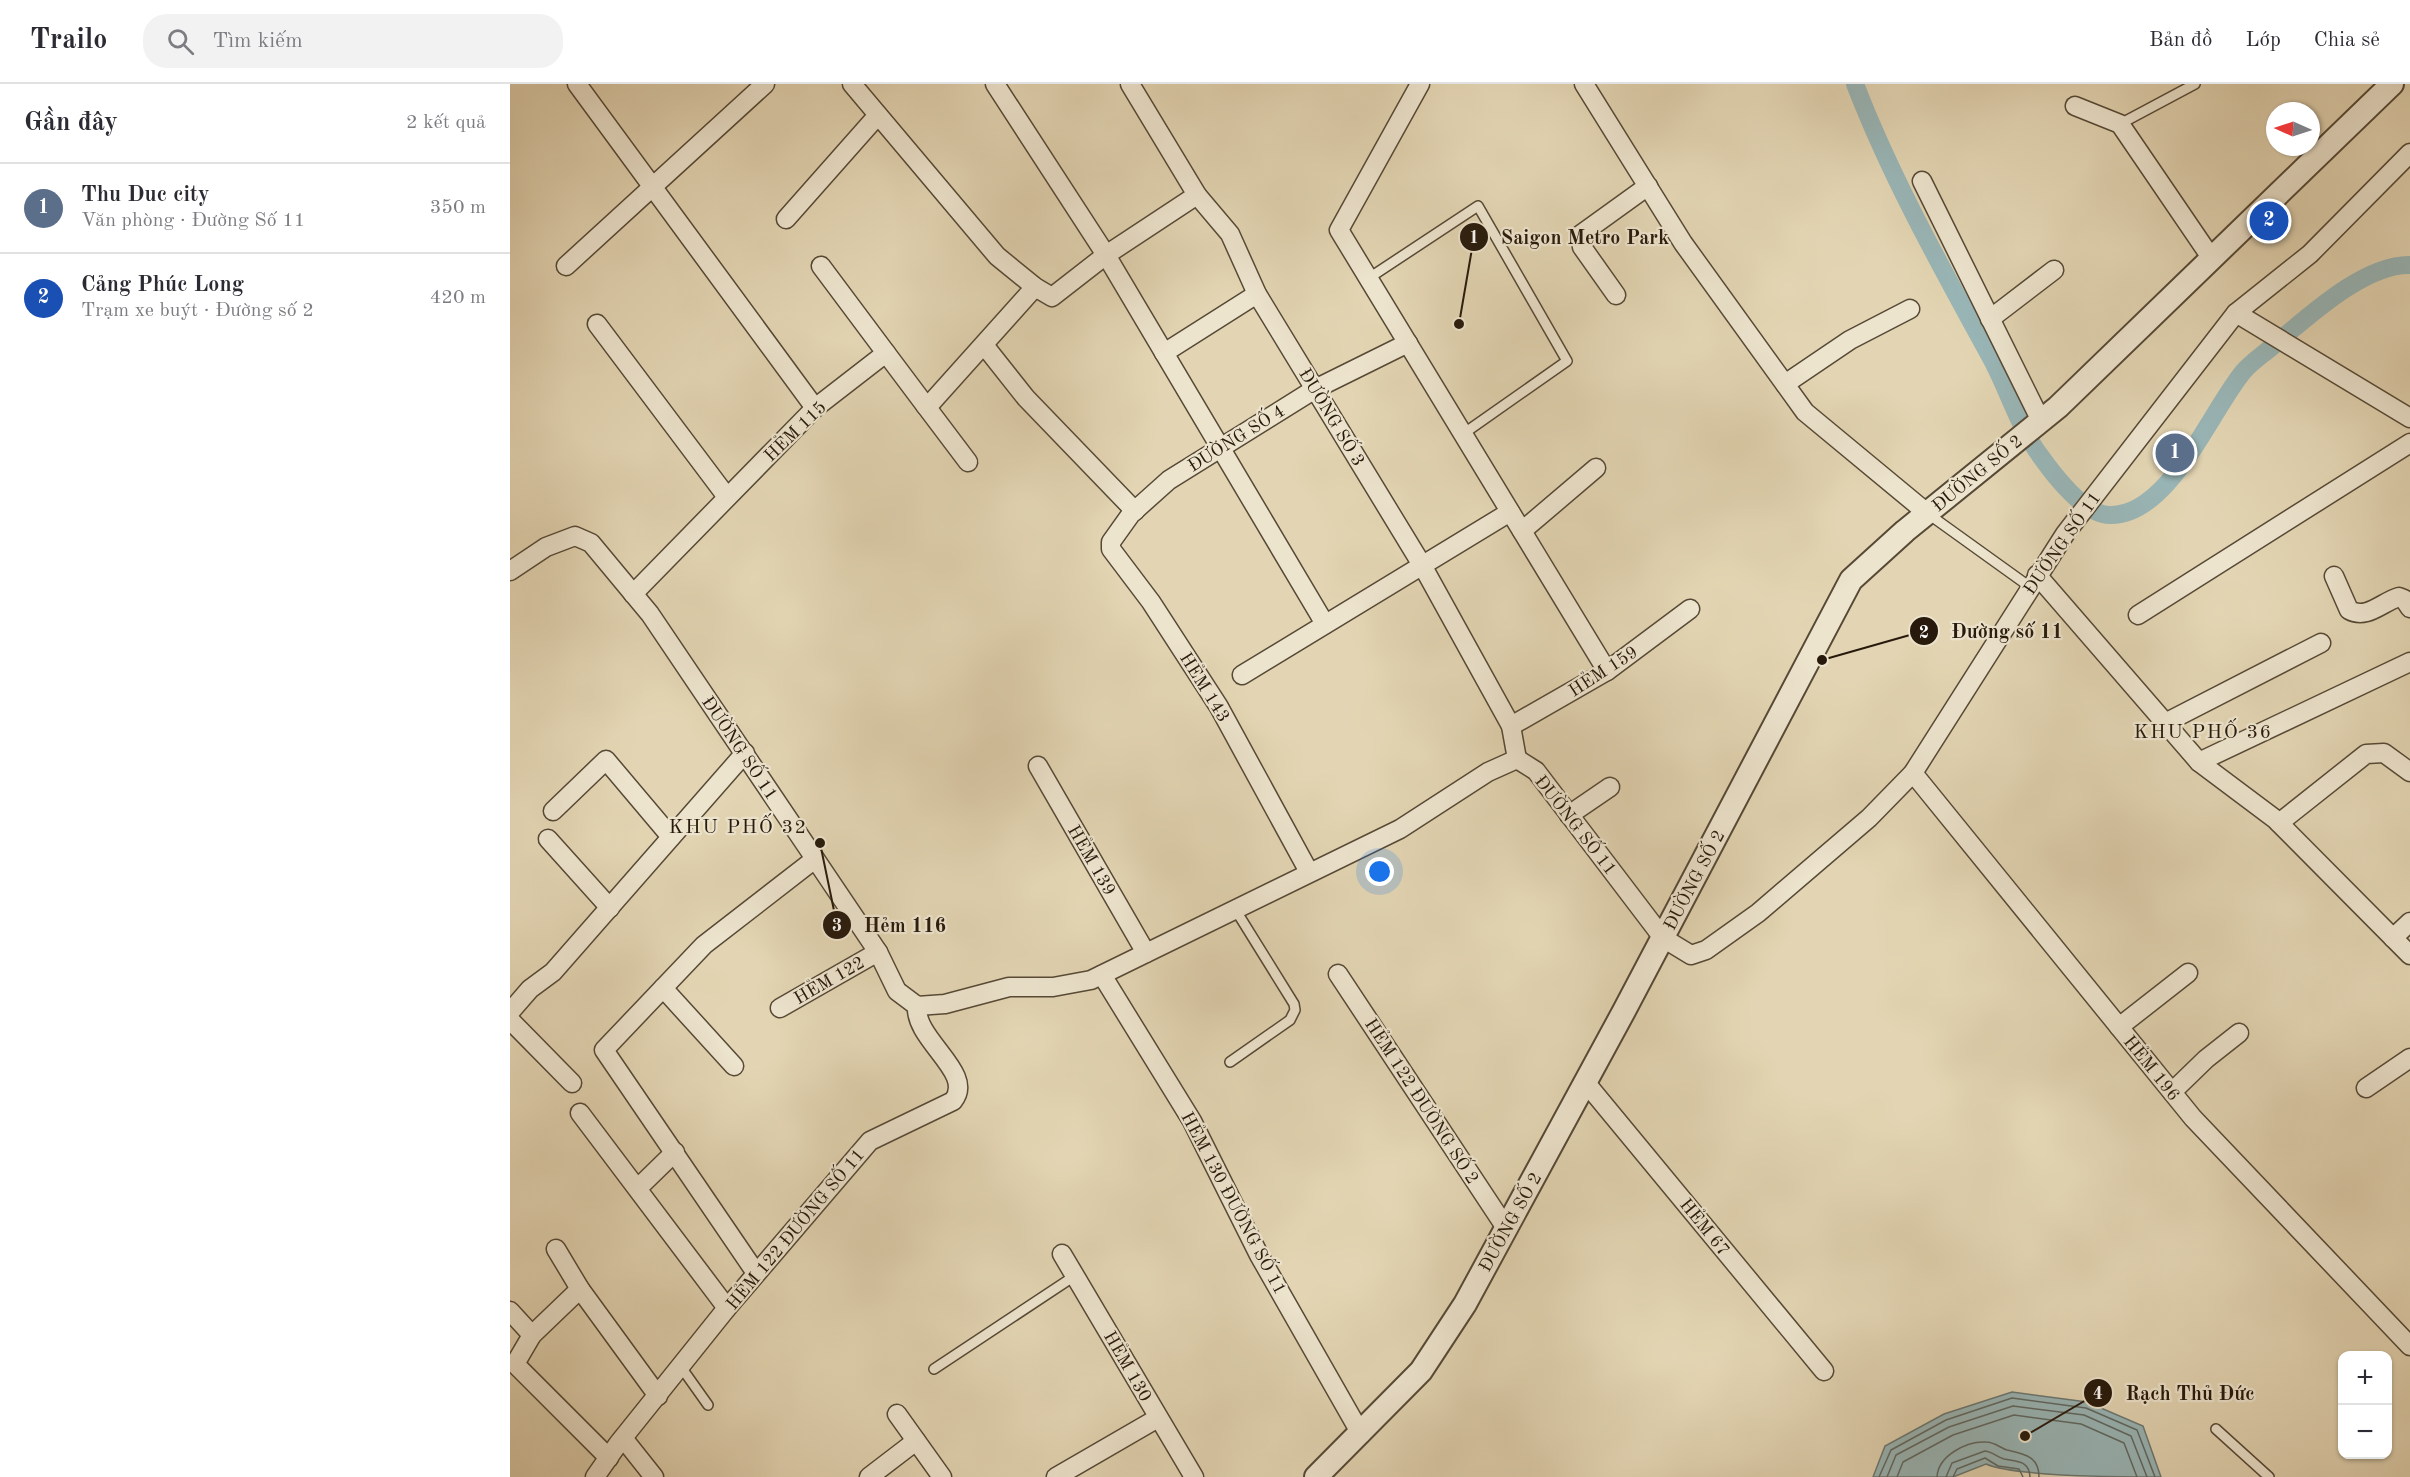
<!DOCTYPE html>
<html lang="vi">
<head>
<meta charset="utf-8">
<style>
  :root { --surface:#fff; --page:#f2f2f3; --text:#2b2b33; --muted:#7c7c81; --line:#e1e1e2; --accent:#111827 }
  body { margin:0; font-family:"Old Standard TT",serif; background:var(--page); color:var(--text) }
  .controls { position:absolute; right:18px; bottom:18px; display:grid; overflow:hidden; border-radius:12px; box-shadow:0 2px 4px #0004 }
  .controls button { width:54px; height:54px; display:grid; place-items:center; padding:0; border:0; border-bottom:2px solid var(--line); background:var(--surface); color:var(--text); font:30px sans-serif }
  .compass { position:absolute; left:1756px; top:18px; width:54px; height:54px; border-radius:50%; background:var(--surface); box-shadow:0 2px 4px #0004; rotate:273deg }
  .you { position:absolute; left:870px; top:788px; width:21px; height:21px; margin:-15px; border:4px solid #fff; border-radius:50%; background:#1a73e8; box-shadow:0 0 0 9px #1a73e833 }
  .badge { display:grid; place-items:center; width:39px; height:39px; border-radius:50%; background:var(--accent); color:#fff; font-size:20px; font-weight:700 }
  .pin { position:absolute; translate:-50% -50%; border:3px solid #fff; box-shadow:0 2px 6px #0006 }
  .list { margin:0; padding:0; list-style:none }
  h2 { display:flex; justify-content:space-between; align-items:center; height:78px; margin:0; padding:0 24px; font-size:26px }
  h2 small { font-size:20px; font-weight:400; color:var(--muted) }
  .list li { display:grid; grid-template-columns:39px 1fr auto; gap:18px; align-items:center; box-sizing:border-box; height:90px; padding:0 24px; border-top:2px solid var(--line) }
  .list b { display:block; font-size:22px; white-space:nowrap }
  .list p { margin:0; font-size:20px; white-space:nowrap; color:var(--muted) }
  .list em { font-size:20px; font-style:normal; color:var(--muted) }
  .icon { flex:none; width:33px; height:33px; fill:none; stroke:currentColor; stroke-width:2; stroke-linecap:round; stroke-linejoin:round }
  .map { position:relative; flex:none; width:1900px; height:1393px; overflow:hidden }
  header { display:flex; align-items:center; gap:36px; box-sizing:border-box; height:84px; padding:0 30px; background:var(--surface); border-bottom:2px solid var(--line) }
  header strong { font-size:28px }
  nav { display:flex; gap:33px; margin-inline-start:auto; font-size:21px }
  .search { width:420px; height:54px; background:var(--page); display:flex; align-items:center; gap:15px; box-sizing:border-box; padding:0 21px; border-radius:24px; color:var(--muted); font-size:22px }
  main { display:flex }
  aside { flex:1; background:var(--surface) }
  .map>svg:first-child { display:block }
</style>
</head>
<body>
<header>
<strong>Trailo</strong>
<div class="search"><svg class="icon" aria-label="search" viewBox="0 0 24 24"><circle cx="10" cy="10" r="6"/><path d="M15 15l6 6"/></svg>Tìm kiếm</div>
<nav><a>Bản đồ</a><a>Lớp</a><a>Chia sẻ</a></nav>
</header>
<main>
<aside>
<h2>Gần đây<small>2 kết quả</small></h2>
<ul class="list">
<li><span class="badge" style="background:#5c6f8a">1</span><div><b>Thu Duc city</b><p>Văn phòng · Đường Số 11</p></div><em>350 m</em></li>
<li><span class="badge" style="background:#1a4fb4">2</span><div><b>Cảng Phúc Long</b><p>Trạm xe buýt · Đường số 2</p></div><em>420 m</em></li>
</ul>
</aside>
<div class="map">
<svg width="1900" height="1393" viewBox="0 0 1900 1393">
  <rect width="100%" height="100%" fill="#e3d5b3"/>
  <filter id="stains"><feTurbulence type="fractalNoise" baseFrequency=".00333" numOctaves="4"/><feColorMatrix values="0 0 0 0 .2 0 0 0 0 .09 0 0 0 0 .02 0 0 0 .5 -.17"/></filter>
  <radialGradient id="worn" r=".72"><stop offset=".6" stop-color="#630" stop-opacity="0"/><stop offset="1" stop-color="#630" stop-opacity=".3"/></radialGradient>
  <!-- water -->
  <path fill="#99b6b7" stroke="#6b7873" stroke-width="1.5" d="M1502,1308L1577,1318L1633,1342L1651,1393C1610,1393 1506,1393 1476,1380L1443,1393H1363L1375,1362L1434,1330Z"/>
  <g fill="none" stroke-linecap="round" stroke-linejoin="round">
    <!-- shore -->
    <g stroke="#606862" stroke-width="1.5">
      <polyline points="1369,1393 1381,1366 1436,1336 1502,1314 1576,1324 1627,1346 1645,1393"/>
      <polyline points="1377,1393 1386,1371 1439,1343 1503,1322 1574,1331 1621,1352 1637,1393"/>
      <polyline points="1387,1393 1393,1378 1443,1351 1504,1331 1571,1340 1614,1359 1627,1393"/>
      <path d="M1427,1393C1428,1372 1456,1357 1476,1358C1485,1358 1490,1364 1497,1366C1514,1370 1529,1372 1529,1393"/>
      <path d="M1436,1393L1442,1379L1475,1367C1483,1368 1487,1373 1494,1375C1507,1378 1519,1376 1520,1393"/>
      <polyline points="1443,1393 1447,1385 1475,1374 1488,1382 1509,1385 1513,1393"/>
    </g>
    <!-- canal -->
    <path stroke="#99b6b7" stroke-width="18" d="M1345,0C1382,96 1433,186 1482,276C1498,306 1509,343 1529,370C1543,390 1574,431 1600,431C1659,432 1700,328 1733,288C1741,278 1754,270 1764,261C1798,233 1854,180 1900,181"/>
    <defs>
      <g id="service">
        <polyline points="1610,40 1685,0"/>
        <polyline points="859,194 968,122 1057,277 953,350"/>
        <polyline points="1417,429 1520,503"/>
        <polyline points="720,978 780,936 785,926 784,920 725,825"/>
        <polyline points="171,1283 198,1321"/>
        <polyline points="424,1285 566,1191"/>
        <polyline points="1706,1345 1759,1393"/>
      </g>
      <g id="minor">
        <polyline points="67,0 305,324"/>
        <polyline points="342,0 487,172 525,203 542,213 596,171 687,111"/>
        <polyline points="485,0 596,171 815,540"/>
        <polyline points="620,0 687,111 720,150 747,210 912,481 1001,642 1007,675"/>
        <polyline points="910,0 829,146 1097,587"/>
        <polyline points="1074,0 1173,159 1295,328 1417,429"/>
        <polyline points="1565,22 1610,40 1702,175"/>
        <polyline points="1412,97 1531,337"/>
        <polyline points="276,135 368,31"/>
        <polyline points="56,182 255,0"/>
        <polyline points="1106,211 1072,163 1070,151 1138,102"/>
        <polyline points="1726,229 1900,334"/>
        <polyline points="1480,235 1544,186"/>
        <polyline points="87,240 217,413"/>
        <polyline points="474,261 516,314 625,427"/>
        <polyline points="376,269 415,321 421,319 525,203"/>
        <polyline points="654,269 747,210"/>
        <polyline points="1275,300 1340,256 1400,225"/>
        <polyline points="415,321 458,378"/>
        <polyline points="1012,447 1086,384"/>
        <polyline points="0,487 36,463 65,452 81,459 140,530 368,868 387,907 407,922 435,920 499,903 543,903 581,896 890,745 978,688 1007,675"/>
        <polyline points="1527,491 1689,678 1765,735 1900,871"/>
        <path d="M1824,492L1839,526C1857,536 1872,518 1889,513L1894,515L1900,524"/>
        <polyline points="123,510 305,324 376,269 311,182"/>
        <polyline points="1628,531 1900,359"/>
        <polyline points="732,591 1000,428"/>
        <polyline points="1655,639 1811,559"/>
        <polyline points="1001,642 1097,587 1180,525"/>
        <polyline points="1007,675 1026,687 1153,854 1181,871 1196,866 1248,829 1359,734 1403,689 1555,450 1726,229 1800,170 1900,69"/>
        <polyline points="1689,678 1900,578"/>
        <polyline points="528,682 636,869"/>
        <polyline points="1403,689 1683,1034 1900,1262"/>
        <polyline points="43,727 96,676 161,753"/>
        <polyline points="1059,731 1100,703"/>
        <polyline points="1769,739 1856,670 1874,669 1900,688"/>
        <polyline points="38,755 100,824"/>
        <polyline points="799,788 709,623 641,518 601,465 601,458 621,430 659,396 805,305 898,259"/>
        <polyline points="1883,854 1900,838"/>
        <polyline points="828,890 996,1144"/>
        <polyline points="592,891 682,1037 749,1171 851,1350"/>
        <polyline points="153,904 224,982"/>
        <polyline points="270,924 368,868"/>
        <polyline points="0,928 20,905 43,888 235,669"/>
        <polyline points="0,936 62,999"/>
        <polyline points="1609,943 1678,889"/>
        <polyline points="1076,999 1314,1287"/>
        <polyline points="1856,1004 1900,974"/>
        <polyline points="1662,1008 1696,975 1729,949"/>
        <polyline points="70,1029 217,1224"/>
        <polyline points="128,1104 165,1068"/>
        <polyline points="46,1165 70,1205 148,1312"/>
        <polyline points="552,1170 684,1393"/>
        <polyline points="246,1189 94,966 194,861 305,775"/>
        <polyline points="70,1205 22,1251 5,1280 99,1374"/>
        <polyline points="0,1227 22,1251"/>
        <polyline points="387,1330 432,1393"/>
        <polyline points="113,1354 144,1393"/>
        <path d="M85,1393L108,1360L217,1224L360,1057L443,1017C466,989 404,956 407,922"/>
        <polyline points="359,1393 406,1357"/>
        <polyline points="546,1393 648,1334"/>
      </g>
      <polyline id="tertiary" points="806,1393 911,1287 955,1220 1114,927 1341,496 1395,447 1548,323 1882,0"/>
    </defs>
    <!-- service casing -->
    <use href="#service" stroke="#564936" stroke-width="12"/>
    <!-- minor casing -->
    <use href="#minor" stroke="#564936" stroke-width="21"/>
    <!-- tertiary casing -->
    <use href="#tertiary" stroke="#564936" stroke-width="26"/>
    <!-- service -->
    <use href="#service" stroke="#ede4ce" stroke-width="9"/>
    <!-- minor -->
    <use href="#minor" stroke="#ede4ce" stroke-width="18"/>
    <!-- tertiary -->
    <use href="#tertiary" stroke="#ede4ce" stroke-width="22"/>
  </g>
  <g text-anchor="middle" stroke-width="4.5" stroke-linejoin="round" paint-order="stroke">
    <!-- street labels -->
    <g font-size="18" fill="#271a0c" stroke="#ede4ce">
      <text transform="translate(822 333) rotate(59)" y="6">ĐƯỜNG SỐ 3</text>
      <text transform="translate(285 347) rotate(-44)" y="6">HẺM 115</text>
      <text transform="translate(726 354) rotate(-32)" y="6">ĐƯỜNG SỐ 4</text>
      <text transform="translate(1467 389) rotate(-39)" y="6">ĐƯỜNG SỐ 2</text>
      <text transform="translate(1552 459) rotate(-55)" y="6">ĐƯỜNG SỐ 11</text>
      <text transform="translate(1093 587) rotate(-33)" y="6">HẺM 159</text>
      <text transform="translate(695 603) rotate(58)" y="6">HẺM 143</text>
      <text transform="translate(230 664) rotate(56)" y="6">ĐƯỜNG SỐ 11</text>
      <text transform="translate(1066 741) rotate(52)" y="6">ĐƯỜNG SỐ 11</text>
      <text transform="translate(582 776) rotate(60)" y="6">HẺM 139</text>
      <text transform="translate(1184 796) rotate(-62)" y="6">ĐƯỜNG SỐ 2</text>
      <text transform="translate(319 896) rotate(-30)" y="6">HẺM 122</text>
      <text transform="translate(1642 984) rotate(51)" y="6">HẺM 196</text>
      <text transform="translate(912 1017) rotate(57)" y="6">HẺM 122 ĐƯỜNG SỐ 2</text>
      <text transform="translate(724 1119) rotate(62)" y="6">HẺM 130 ĐƯỜNG SỐ 11</text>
      <text transform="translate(1000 1138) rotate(-61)" y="6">ĐƯỜNG SỐ 2</text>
      <text transform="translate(1195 1143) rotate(51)" y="6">HẺM 67</text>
      <text transform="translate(285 1145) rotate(-50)" y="6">HẺM 122 ĐƯỜNG SỐ 11</text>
      <text transform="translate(618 1282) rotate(60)" y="6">HẺM 130</text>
    </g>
    <!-- neighbourhood labels -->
    <g font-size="20" letter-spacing="1.5" fill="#271a0c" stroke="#ede4ce">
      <text x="1693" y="654">KHU PHỐ 36</text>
      <text x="228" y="749">KHU PHỐ 32</text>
    </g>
  </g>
  <!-- callouts -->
  <path fill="none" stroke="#271a0c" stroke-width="2" d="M949 240L964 153M1312 576L1414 547M310 759L327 841M1515 1352L1588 1309"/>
  <g fill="#271a0c" stroke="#ede4ce" stroke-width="2">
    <circle cx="949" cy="240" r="6"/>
    <circle cx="1312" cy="576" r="6"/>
    <circle cx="310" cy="759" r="6"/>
    <circle cx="1515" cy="1352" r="6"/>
    <circle cx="964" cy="153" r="15"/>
    <circle cx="1414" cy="547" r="15"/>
    <circle cx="327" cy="841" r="15"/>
    <circle cx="1588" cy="1309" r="15"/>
  </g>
  <g font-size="18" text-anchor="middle" font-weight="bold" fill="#fff">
    <text x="964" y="159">1</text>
    <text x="1414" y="554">2</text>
    <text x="327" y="847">3</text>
    <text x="1588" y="1315">4</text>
  </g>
  <g font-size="20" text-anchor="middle" font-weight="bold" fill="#271a0c" stroke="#ede4ce" stroke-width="4.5" stroke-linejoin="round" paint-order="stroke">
    <text x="1075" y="160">Saigon Metro Park</text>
    <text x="1497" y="554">Đường số 11</text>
    <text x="395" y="848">Hẻm 116</text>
    <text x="1680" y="1316">Rạch Thủ Đức</text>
  </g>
  <rect width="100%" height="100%" filter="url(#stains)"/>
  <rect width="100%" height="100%" fill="url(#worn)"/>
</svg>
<div class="controls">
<button>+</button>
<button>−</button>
</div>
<svg class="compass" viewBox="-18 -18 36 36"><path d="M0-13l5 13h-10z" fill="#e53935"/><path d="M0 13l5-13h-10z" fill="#7c7c81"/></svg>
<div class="you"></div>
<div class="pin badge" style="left:1665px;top:369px;background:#5c6f8a">1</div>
<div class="pin badge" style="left:1759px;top:137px;background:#1a4fb4">2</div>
</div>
</main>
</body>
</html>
